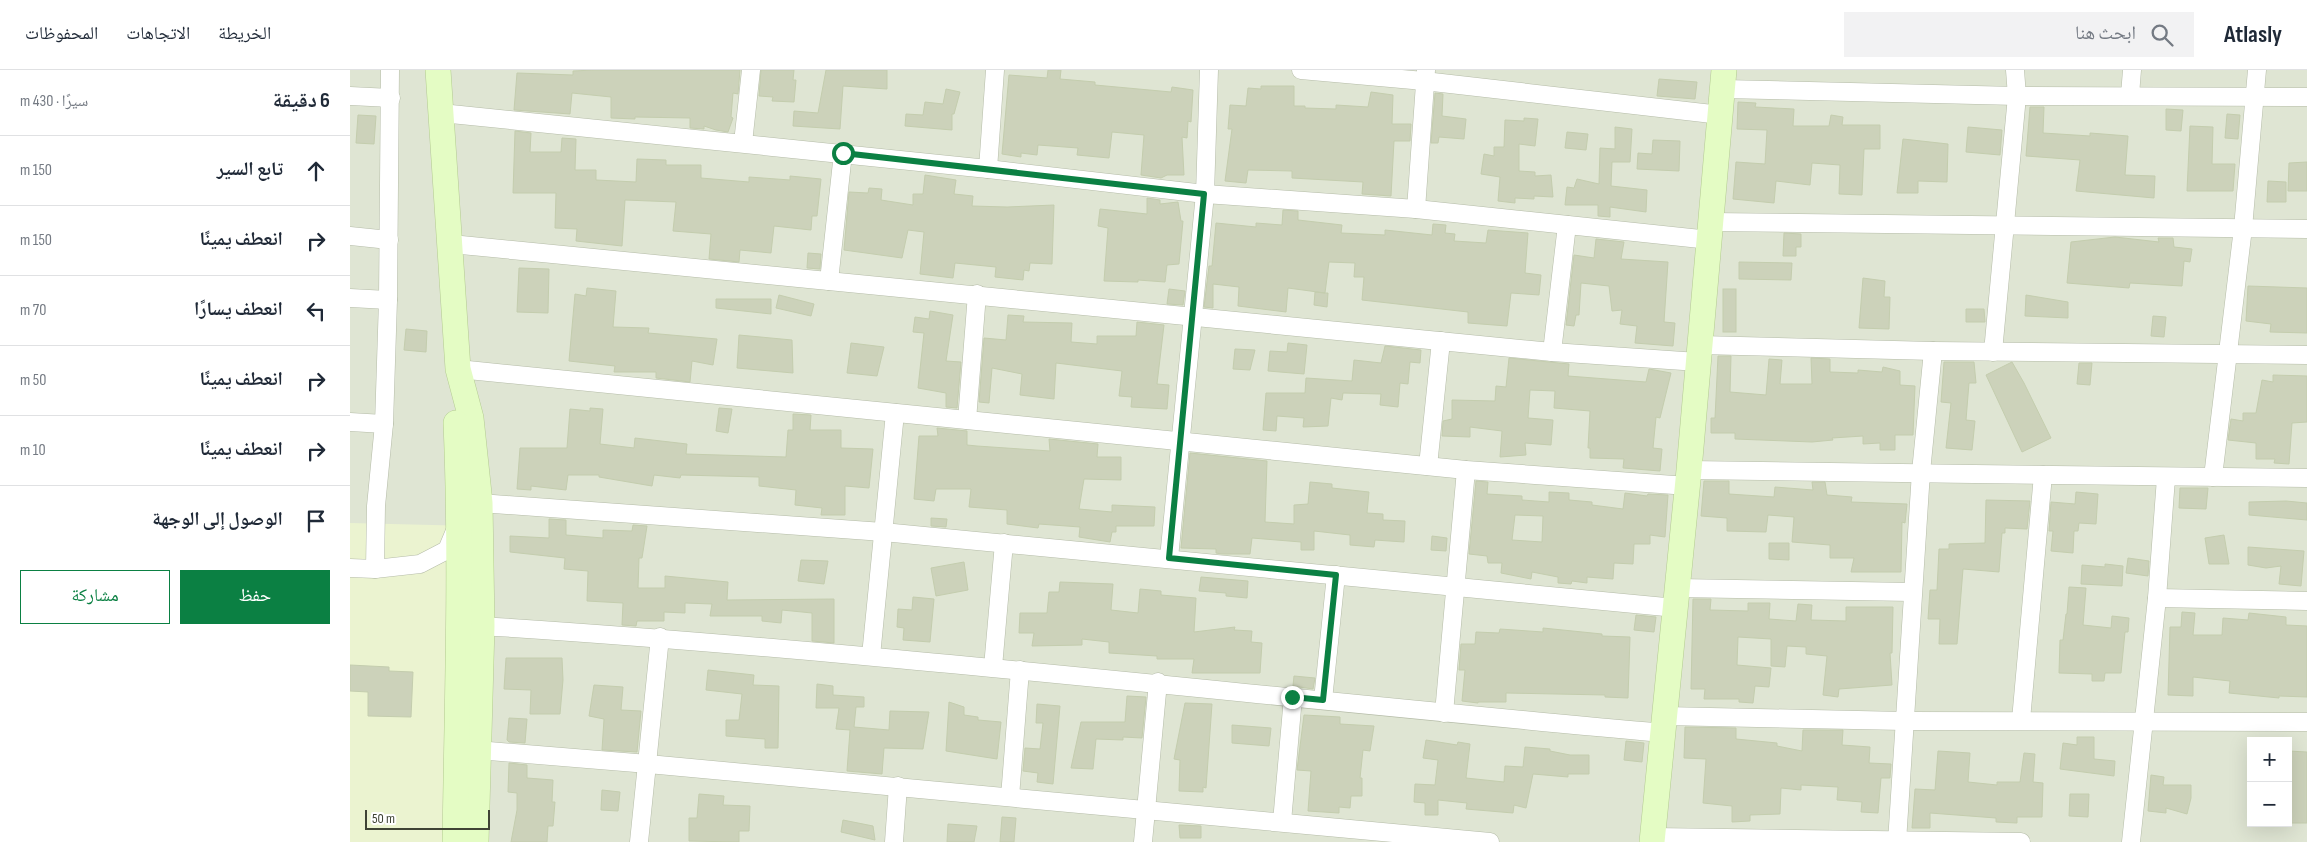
<!DOCTYPE html>
<html lang="ar">
<head>
<meta charset="utf-8">
<style>
  :root { --surface:#fff; --page:#f2f2f3; --text:#1f2937; --muted:#747a83; --line:#e0e1e3; --accent:#0b8043 }
  body { margin:0; font-family:"Sofia Sans Condensed","Noto Naskh Arabic",sans-serif; background:var(--page); color:var(--text); direction:rtl }
  .controls { position:absolute; right:15px; bottom:15px; display:grid; overflow:hidden; border-radius:0px; box-shadow:0 5px 20px #0002 }
  .controls button { width:45px; height:45px; display:grid; place-items:center; padding:0; border:0; border-bottom:1px solid var(--line); background:var(--surface); color:var(--text); font:25px sans-serif }
  .scale { position:absolute; left:15px; bottom:12px; width:125px; box-sizing:border-box; padding-left:5px; border:2px solid #3f4335; border-top:0; font-size:14px; line-height:18px; white-space:nowrap; color:#3f4335; -webkit-text-stroke:4px #fff; paint-order:stroke }
  .stop { position:absolute; width:15px; height:15px; margin:-11px; border:4px solid #0b8043; border-radius:50%; background:#fff }
  .stop.end { background:#0b8043; border-color:#fff; box-shadow:0 1px 5px #0008 }
  .list { margin:0; padding:0; list-style:none }
  h2 { display:flex; justify-content:space-between; align-items:center; height:65px; margin:0; padding:0 20px; font-size:21px }
  h2 small { font-size:16px; font-weight:400; color:var(--muted) }
  .list li { display:grid; grid-template-columns:32px 1fr auto; gap:15px; align-items:center; box-sizing:border-box; height:70px; padding:0 20px; border-top:1px solid var(--line) }
  .list b { display:block; font-size:19px; white-space:nowrap }
  .list em { font-size:16px; font-style:normal; color:var(--muted) }
  .actions { display:flex; gap:10px; padding:15px 20px }
  .actions a { flex:1; padding:11px 0; border:1px solid var(--accent); border-radius:0px; text-align:center; font-size:18px; color:var(--accent) }
  .actions .main { background:var(--accent); color:#fff }
  .icon { flex:none; width:28px; height:28px; fill:none; stroke:currentColor; stroke-width:2; stroke-linecap:round; stroke-linejoin:round }
  .map { position:relative; flex:none; width:1957px; height:772px; overflow:hidden; direction:ltr }
  header { display:flex; align-items:center; gap:30px; box-sizing:border-box; height:70px; padding:0 25px; background:var(--surface); border-bottom:1px solid var(--line) }
  header strong { font-size:24px }
  nav { display:flex; gap:28px; margin-inline-start:auto; font-size:18px }
  .search { width:350px; height:45px; background:var(--page); display:flex; align-items:center; gap:12px; box-sizing:border-box; padding:0 18px; border-radius:0px; color:var(--muted); font-size:19px }
  main { display:flex }
  aside { flex:1; background:var(--surface) }
  .map>svg:first-child { display:block }
</style>
</head>
<body>
<header>
<strong>Atlasly</strong>
<div class="search"><svg class="icon" aria-label="search" viewBox="0 0 24 24"><circle cx="10" cy="10" r="6"/><path d="M15 15l6 6"/></svg>ابحث هنا</div>
<nav><a>الخريطة</a><a>الاتجاهات</a><a>المحفوظات</a></nav>
</header>
<main>
<div class="map">
<svg width="1957" height="772" viewBox="0 0 1957 772">
  <rect width="100%" height="100%" fill="#edf1e4"/>
  <!-- residential -->
  <path fill="#dfe5d3" fill-rule="evenodd" d="M0,0H1957V772H0ZM1901,671H1938V753H1901Z"/>
  <!-- commercial -->
  <polygon fill="#ebf3d0" points="0,453 124,456 116,772 0,772"/>
  <!-- building -->
  <g fill="#ccd2ba" stroke="#c4cdae" fill-rule="evenodd">
    <polygon points="244,0 390,0 388,24 383,23 381,47 383,48 378,62 366,60 354,56 354,59 340,58 340,48 285,47 285,49 261,48 261,27 222,23 220,44 164,40 167,3 223,5 223,1"/>
    <polygon points="411,0 444,0 443,10 446,10 444,32 422,31 423,27 409,26"/>
    <polygon points="476,0 537,0 537,19 493,16 490,59 443,56 444,41 468,43"/>
    <polygon points="698,0 711,0 710,9 745,12 745,15 821,22 822,17 843,20 841,52 838,51 837,68 832,67 834,105 817,105 811,108 791,105 794,65 762,62 759,88 727,85 728,78 688,75 687,85 671,83 671,87 652,84 659,5 697,8"/>
    <polygon points="1309,9 1347,12 1345,29 1307,26"/>
    <polygon points="911,16 944,16 944,36 955,36 955,38 986,39 986,35 1018,37 1021,22 1043,25 1042,54 1061,54 1060,71 1044,71 1041,126 1012,124 1013,112 942,108 942,101 898,100 896,113 875,111 882,59 878,59 880,35 896,36 898,18 911,19"/>
    <polygon points="596,19 610,22 604,44 602,44 602,60 555,56 556,44 573,45 575,32 593,34"/>
    <polygon points="1085,23 1093,24 1092,46 1116,49 1114,69 1089,67 1088,73 1081,73"/>
    <polygon points="1388,32 1406,33 1405,37 1444,39 1443,56 1479,56 1481,45 1493,47 1492,55 1530,55 1530,79 1514,79 1512,125 1489,124 1490,95 1462,93 1460,115 1426,111 1424,133 1383,129 1386,92 1415,94 1417,60 1387,59"/>
    <polygon points="1680,37 1694,37 1693,63 1740,66 1740,63 1778,66 1775,105 1805,106 1804,128 1726,121 1730,90 1676,86"/>
    <polygon points="1816,39 1833,40 1831,61 1816,60"/>
    <polygon points="1877,44 1890,45 1888,69 1875,68"/>
    <polygon points="8,45 26,46 24,74 6,73"/>
    <polygon points="1174,48 1188,49 1185,76 1169,74 1169,101 1185,102 1185,106 1201,105 1203,127 1184,126 1184,129 1165,128 1165,133 1148,131 1150,107 1131,104 1134,84 1144,86 1144,77 1154,77 1155,50 1174,51"/>
    <polygon points="1840,56 1863,57 1862,94 1885,94 1883,121 1837,121"/>
    <polygon points="1265,57 1282,59 1280,92 1262,92 1261,116 1297,120 1296,142 1260,137 1260,147 1248,146 1248,135 1215,135 1217,117 1224,118 1227,109 1249,114 1250,78 1265,79"/>
    <polygon points="1618,57 1652,60 1650,85 1616,82"/>
    <polygon points="165,61 181,63 180,82 211,82 212,68 226,69 225,100 246,100 246,110 286,112 287,89 316,90 316,95 351,95 351,108 399,112 399,107 440,110 440,106 471,109 467,146 462,146 461,160 424,156 421,183 390,180 389,192 359,189 361,164 323,161 326,132 275,130 272,176 226,171 227,159 205,158 206,123 163,123"/>
    <polygon points="1217,62 1238,64 1236,80 1215,78"/>
    <polygon points="1553,69 1598,74 1597,112 1568,111 1568,123 1547,123"/>
    <polygon points="1303,70 1330,71 1329,101 1287,99 1288,83 1302,84"/>
    <polygon points="1957,92 1957,121 1938,121 1939,93"/>
    <polygon points="575,105 606,110 604,124 623,126 622,136 657,137 704,135 702,194 680,193 679,201 674,200 673,210 645,207 646,197 605,193 603,208 570,204 574,162 558,160 552,188 494,180 499,122 518,123 519,118 532,119 531,130 563,135 563,124 573,124"/>
    <polygon points="1918,111 1936,112 1936,132 1917,132"/>
    <polygon points="797,128 810,130 810,134 828,132 831,151 833,151 829,194 817,195 815,212 788,210 788,212 754,211 758,158 748,156 750,139 797,144"/>
    <polygon points="933,140 948,141 948,150 992,155 991,163 1035,165 1035,160 1082,165 1083,154 1096,155 1095,163 1105,164 1104,171 1136,173 1138,160 1178,163 1175,203 1191,205 1189,225 1161,223 1157,256 1118,253 1118,242 1012,230 1014,207 1004,207 1005,193 979,192 975,223 978,223 977,237 964,235 965,222 975,223 938,218 936,242 888,236 889,217 863,214 863,238 854,237 859,196 862,196 866,153 906,157 906,153 932,155"/>
    <polygon points="1434,163 1451,164 1451,177 1446,177 1446,186 1433,186"/>
    <polygon points="1765,167 1809,172 1808,168 1823,168 1824,177 1842,179 1840,192 1834,191 1832,216 1780,213 1779,218 1717,213 1721,172"/>
    <polygon points="1246,169 1274,172 1271,189 1318,192 1314,252 1325,253 1323,276 1285,273 1287,256 1270,254 1272,240 1262,241 1259,216 1231,213 1229,245 1226,245 1224,256 1216,255 1224,185 1244,188"/>
    <polygon points="458,183 471,184 470,199 457,198"/>
    <polygon points="1389,192 1442,193 1441,210 1389,209"/>
    <polygon points="169,198 199,199 198,243 167,242"/>
    <polygon points="1513,208 1535,211 1534,227 1540,227 1539,259 1509,258"/>
    <polygon points="1898,216 1957,218 1957,263 1920,262 1921,254 1896,251"/>
    <polygon points="237,218 266,221 263,257 299,258 298,263 367,269 363,295 342,291 340,312 306,308 306,302 264,302 265,296 219,291 225,224 236,226"/>
    <polygon points="819,219 835,221 833,235 817,234"/>
    <rect x="1373" y="219" width="13" height="43"/>
    <polygon points="429,225 464,234 461,246 426,238"/>
    <polygon points="1676,225 1718,232 1718,248 1675,246"/>
    <polygon points="366,229 421,229 421,244 366,238"/>
    <polygon points="1616,239 1634,239 1635,252 1616,252"/>
    <polygon points="580,241 603,245 596,291 611,292 607,338 596,337 596,323 568,318 574,263 563,262 565,247 579,249"/>
    <polygon points="658,245 674,246 673,252 722,253 721,272 747,274 747,266 786,266 787,252 814,255 807,314 819,315 817,339 781,337 782,327 769,326 772,301 706,293 704,329 670,325 672,304 642,298 639,333 629,332 634,268 656,270"/>
    <polygon points="1803,246 1816,247 1814,267 1801,266"/>
    <polygon points="56,259 77,261 76,282 54,280"/>
    <polygon points="389,265 442,270 443,303 387,298"/>
    <polygon points="501,273 534,277 527,306 497,303"/>
    <polygon points="938,273 957,275 954,304 918,301 920,281 937,282"/>
    <polygon points="1035,276 1071,280 1070,293 1060,292 1058,314 1050,313 1048,337 1030,335 1031,324 993,323 992,330 981,328 978,356 953,357 954,348 927,346 926,361 913,360 916,323 955,323 956,308 1002,311 1004,290 1031,293"/>
    <polygon points="885,279 905,280 900,300 883,299"/>
    <polygon points="1368,286 1381,286 1380,322 1416,325 1419,289 1432,290 1430,314 1462,314 1461,288 1480,289 1480,302 1508,303 1508,300 1532,302 1533,297 1550,301 1550,315 1565,316 1563,365 1545,365 1545,380 1530,380 1530,373 1513,374 1513,366 1482,368 1483,370 1462,372 1385,369 1385,363 1361,363 1361,348 1365,348"/>
    <polygon points="1159,288 1219,294 1218,306 1296,312 1299,299 1321,303 1310,348 1306,347 1303,378 1312,379 1310,401 1273,398 1274,389 1240,388 1240,378 1238,378 1240,341 1204,338 1205,321 1180,320 1178,348 1203,350 1201,375 1175,373 1176,385 1150,387 1152,361 1120,357 1120,367 1092,366 1093,351 1102,349 1102,330 1145,331 1146,316 1156,317"/>
    <polygon points="1594,292 1624,292 1626,313 1619,313 1616,350 1625,351 1622,380 1596,378 1601,333 1591,332"/>
    <polygon points="1662,292 1674,313 1701,368 1672,382 1636,305"/>
    <polygon points="1729,293 1742,293 1740,315 1727,314"/>
    <polygon points="1923,305 1957,306 1957,352 1942,353 1939,394 1924,393 1925,389 1906,389 1906,373 1878,370 1881,349 1893,351 1893,343 1906,343 1912,310 1923,312"/>
    <polygon points="240,338 253,339 250,374 284,378 285,368 337,374 336,384 436,387 438,360 443,360 443,344 461,345 460,360 491,360 491,378 523,379 519,418 495,416 495,445 471,445 472,438 445,435 446,420 409,416 409,407 331,405 330,408 304,405 302,416 249,407 249,405 218,405 216,420 181,416 181,420 167,419 170,378 217,378 220,339 240,341"/>
    <polygon points="369,338 382,339 378,363 366,361"/>
    <polygon points="587,358 617,361 617,375 627,376 700,381 699,369 748,374 747,387 771,387 771,410 734,409 729,439 762,442 762,435 805,437 804,456 766,456 766,462 762,462 760,472 729,467 730,457 689,454 688,458 657,454 657,440 619,437 621,419 586,419 584,431 564,429 569,366 588,366"/>
    <polygon points="840,383 917,391 915,452 944,454 944,435 958,434 960,412 982,414 982,418 1019,422 1017,443 1033,444 1033,450 1055,451 1054,472 1025,470 1024,477 1000,475 1000,465 964,461 964,480 951,480 951,472 902,468 900,484 872,484 866,483 866,479 831,478"/>
    <path d="M1126,411L1138,412L1137,424L1172,426V430L1199,432V422L1219,423V430L1242,432V435L1273,439L1275,423L1297,426L1298,424L1318,425L1315,467L1300,465V474H1284L1283,494L1264,493L1263,509L1237,507V513L1222,511L1221,514L1208,513V507L1182,502L1181,509L1151,503L1152,493H1138L1137,486L1119,484ZM1165,445L1193,446L1192,472L1162,470Z"/>
    <polygon points="1354,411 1379,411 1379,424 1424,427 1425,417 1463,420 1462,412 1475,412 1477,425 1502,427 1501,432 1557,434 1555,453 1552,452 1551,502 1501,502 1504,488 1480,488 1480,475 1442,472 1444,447 1418,445 1416,462 1377,461 1377,448 1351,446"/>
    <polygon points="1830,418 1858,418 1856,439 1829,438"/>
    <polygon points="1726,422 1748,424 1746,454 1729,453 1728,461 1724,461 1723,483 1701,481 1703,461 1699,461 1701,432 1725,434"/>
    <polygon points="1636,430 1680,431 1677,459 1655,458 1655,463 1652,463 1649,502 1613,499 1607,574 1589,574 1590,549 1578,549 1580,520 1587,520 1589,479 1599,479 1599,474 1635,473"/>
    <polygon points="1936,431 1957,433 1957,450 1899,445 1899,432"/>
    <polygon points="581,448 597,449 596,457 581,456"/>
    <polygon points="199,449 216,450 216,465 253,468 253,460 282,461 283,455 297,456 292,488 289,488 288,518 315,518 315,506 378,512 377,530 484,529 484,573 462,571 462,543 432,540 431,553 412,551 412,546 360,546 362,534 335,533 335,543 314,542 314,551 287,551 286,556 272,555 273,533 237,531 238,501 214,499 215,488 160,482 160,466 199,468"/>
    <polygon points="1874,465 1879,494 1859,494 1855,468"/>
    <polygon points="1082,466 1097,468 1096,481 1081,480"/>
    <polygon points="1419,473 1439,473 1439,490 1419,489"/>
    <polygon points="1898,477 1954,481 1951,516 1929,514 1931,496 1916,498 1898,495"/>
    <polygon points="1778,488 1799,491 1798,506 1776,503"/>
    <polygon points="451,490 478,491 474,514 448,511"/>
    <polygon points="614,492 618,520 586,526 581,498"/>
    <polygon points="1755,494 1773,496 1772,516 1731,514 1732,495 1755,497"/>
    <polygon points="851,507 898,511 897,528 876,526 876,523 849,521"/>
    <polygon points="710,512 763,514 761,540 788,543 790,519 811,521 811,525 846,528 844,562 885,557 884,560 902,561 901,572 912,573 910,603 842,603 844,589 807,589 807,586 759,583 759,572 732,569 732,575 682,576 684,563 669,563 670,543 697,543 699,522 709,522"/>
    <polygon points="1719,517 1736,518 1733,555 1761,558 1762,546 1779,548 1778,562 1775,562 1771,603 1755,603 1754,611 1742,611 1742,604 1709,603 1710,570 1713,570 1716,544 1717,544"/>
    <polygon points="563,527 584,529 580,572 553,570 554,558 547,557 548,539 562,540"/>
    <polygon points="1343,529 1361,529 1360,540 1398,541 1398,533 1420,533 1419,549 1446,551 1448,534 1462,535 1461,550 1496,551 1496,537 1543,537 1542,583 1540,583 1542,615 1489,619 1488,627 1473,625 1477,586 1456,584 1456,577 1437,576 1435,597 1421,596 1421,569 1388,567 1387,595 1421,598 1419,617 1405,616 1403,633 1389,632 1389,629 1354,629 1355,619 1341,619"/>
    <polygon points="1832,542 1845,543 1843,565 1872,565 1873,548 1898,550 1899,543 1936,547 1936,555 1957,556 1957,627 1929,626 1929,628 1879,623 1880,611 1843,607 1843,626 1818,625 1820,557 1831,557"/>
    <polygon points="1286,545 1306,547 1304,562 1284,560"/>
    <polygon points="1193,558 1252,564 1252,566 1280,567 1278,628 1255,627 1255,625 1156,623 1156,632 1128,632 1128,633 1112,631 1115,600 1109,600 1111,574 1125,574 1126,562 1149,563 1150,559 1193,562"/>
    <polygon points="156,588 212,588 213,610 210,644 180,644 181,620 154,619"/>
    <polygon points="0,595 39,597 39,601 63,602 61,647 18,646 18,622 0,621"/>
    <polygon points="358,600 404,605 403,615 429,616 428,678 415,678 415,669 376,666 376,650 389,650 392,624 356,620"/>
    <polygon points="944,606 965,608 963,619 943,616"/>
    <polygon points="467,614 483,616 483,625 514,627 514,637 506,637 504,657 539,660 540,641 579,642 573,679 534,678 532,704 497,701 500,660 486,659 489,638 466,638"/>
    <polygon points="244,615 273,617 271,640 291,641 287,682 252,680 254,649 239,646"/>
    <polygon points="777,626 796,627 792,668 773,667 773,670 746,669 743,699 721,698 731,652 775,652"/>
    <polygon points="599,632 614,637 614,645 628,647 628,650 651,652 647,689 596,681"/>
    <polygon points="835,633 862,634 856,718 853,717 853,722 829,721 830,690 824,689"/>
    <polygon points="687,634 710,636 703,714 687,712 688,703 673,701 675,678 690,679 693,653 686,653"/>
    <polygon points="954,645 990,647 990,654 1024,656 1020,681 1013,680 1010,708 1012,708 1012,726 1001,726 1000,738 989,737 989,743 958,741 961,701 947,700"/>
    <polygon points="159,648 177,649 175,673 159,672 157,670"/>
    <polygon points="882,655 921,658 919,676 882,673"/>
    <polygon points="1335,657 1386,658 1386,669 1427,673 1427,676 1452,681 1453,660 1493,660 1492,675 1520,677 1519,693 1541,694 1540,708 1531,708 1528,743 1511,742 1512,732 1487,730 1488,717 1451,715 1451,720 1431,718 1430,744 1400,745 1400,751 1382,752 1382,736 1353,733 1356,689 1334,688"/>
    <polygon points="1727,667 1744,667 1744,689 1765,691 1764,706 1710,699 1713,673 1727,675"/>
    <polygon points="1076,670 1107,675 1108,672 1120,674 1116,708 1154,712 1155,696 1173,697 1175,677 1200,679 1200,681 1220,685 1239,685 1239,704 1218,704 1218,707 1183,704 1176,738 1164,735 1163,743 1116,739 1117,733 1088,730 1088,745 1075,745 1075,733 1064,732 1065,714 1085,715 1088,690 1073,688"/>
    <polygon points="1276,671 1294,673 1292,692 1274,690"/>
    <polygon points="1588,681 1620,683 1618,712 1647,715 1647,712 1670,712 1674,683 1685,684 1683,712 1693,713 1692,747 1667,747 1667,753 1646,752 1646,748 1580,743 1580,758 1562,758 1565,719 1585,720"/>
    <polygon points="1938,681 1957,682 1957,753 1938,753"/>
    <polygon points="159,693 177,695 177,708 203,710 202,732 205,732 203,756 198,756 197,772 161,772 167,740 167,723 158,722"/>
    <polygon points="1801,705 1814,707 1813,715 1841,715 1841,728 1837,744 1816,738 1816,743 1798,741"/>
    <polygon points="252,720 270,722 268,741 251,740"/>
    <polygon points="349,724 374,726 373,735 400,736 399,761 389,761 389,772 339,771 339,748 347,748"/>
    <polygon points="1720,724 1739,724 1738,747 1719,746"/>
    <polygon points="652,747 666,748 664,772 650,772"/>
    <polygon points="493,750 523,756 525,770 491,762"/>
    <polygon points="598,754 627,756 624,772 597,772"/>
    <polygon points="829,755 851,756 851,768 830,768"/>
  </g>
  <g fill="none" stroke-linecap="round" stroke-linejoin="round">
    <defs>
      <g id="street">
        <polyline points="951,0 1074,11 1371,45"/>
        <polyline points="1373,19 1667,26 1957,27"/>
        <polyline points="1780,25 1782,0"/>
        <polyline points="0,26 41,28"/>
        <polyline points="91,43 638,99 855,124 1066,139 1360,170"/>
        <polyline points="393,73 401,0"/>
        <polyline points="638,99 645,0"/>
        <polyline points="1066,139 1076,0"/>
        <polyline points="1361,152 1957,159"/>
        <polyline points="0,166 39,170"/>
        <polyline points="101,174 1202,282 1348,292"/>
        <polyline points="479,211 493,83"/>
        <polyline points="0,228 38,230"/>
        <polyline points="1350,275 1583,281 1957,285"/>
        <polyline points="1202,282 1217,155"/>
        <polyline points="1643,282 1667,26 1665,0"/>
        <polyline points="108,299 1116,400 1338,416"/>
        <polyline points="617,350 627,224"/>
        <polyline points="0,352 34,354"/>
        <polyline points="1078,396 1091,271"/>
        <path d="M1339,400C1545,402 1751,407 1957,408"/>
        <polyline points="1863,407 1893,158 1907,0"/>
        <polyline points="130,433 533,462 1326,538"/>
        <polyline points="819,488 855,124 859,0"/>
        <polyline points="0,498 25,499 70,494 97,480 105,461 108,459"/>
        <polyline points="25,499 26,436 34,354 38,230 40,0"/>
        <polyline points="1328,518 1562,522"/>
        <polyline points="1807,528 1957,531"/>
        <path d="M132,556C526,581 919,628 1313,663"/>
        <polyline points="521,586 545,343"/>
        <polyline points="643,597 654,473"/>
        <polyline points="973,630 986,505"/>
        <polyline points="1094,643 1116,400"/>
        <polyline points="1314,646 1554,651 1957,652"/>
        <polyline points="1671,650 1693,405"/>
        <polyline points="127,680 298,694 1140,772"/>
        <polyline points="660,727 670,600"/>
        <polyline points="932,752 943,627"/>
        <polyline points="1303,767 1671,772"/>
        <polyline points="289,772 310,567"/>
        <polyline points="544,772 548,716"/>
        <polyline points="793,772 808,612"/>
        <polyline points="1547,772 1571,402 1583,281"/>
        <polyline points="1781,772 1807,528 1816,408"/>
      </g>
      <g id="secondary">
        <polyline points="88,0 108,299 121,348 130,433 132,556 126,772"/>
        <path d="M105,772C107,632 112,493 106,353"/>
        <polyline points="1302,772 1339,400 1374,0"/>
      </g>
    </defs>
    <!-- street casing -->
    <use href="#street" stroke="#b5bca8" stroke-width="19"/>
    <!-- secondary casing -->
    <use href="#secondary" stroke="#b3ca91" stroke-width="26"/>
    <!-- street -->
    <use href="#street" stroke="#fff" stroke-width="18"/>
    <!-- secondary -->
    <use href="#secondary" stroke="#e4fcc4" stroke-width="25"/>
  </g>
  <g fill="none" stroke-linecap="round" stroke-linejoin="round">
    <!-- route -->
    <polyline stroke="#0b8043" stroke-width="6" points="493,83 854,124 819,488 986,505 973,630 942,627"/>
  </g>
</svg>
<div class="controls">
<button>+</button>
<button>−</button>
</div>
<div class="scale">50 m</div>
<div class="stop" style="left:493px;top:83px"></div>
<div class="stop end" style="left:942px;top:627px"></div>
</div>
<aside>
<h2>6 دقيقة<small>سيرًا · 430 m</small></h2>
<ul class="list">
<li><svg class="icon" aria-label="ahead" viewBox="0 0 24 24"><path d="M12 20V5M6 11l6-6 6 6"/></svg><div><b>تابع السير</b></div><em>150 m</em></li>
<li><svg class="icon" aria-label="right" viewBox="0 0 24 24"><path d="M7 20v-9h11M14 6l5 5-5 5"/></svg><div><b>انعطف يمينًا</b></div><em>150 m</em></li>
<li><svg class="icon" aria-label="left" viewBox="0 0 24 24"><path d="M17 20v-9H6M10 6l-5 5 5 5"/></svg><div><b>انعطف يسارًا</b></div><em>70 m</em></li>
<li><svg class="icon" aria-label="right" viewBox="0 0 24 24"><path d="M7 20v-9h11M14 6l5 5-5 5"/></svg><div><b>انعطف يمينًا</b></div><em>50 m</em></li>
<li><svg class="icon" aria-label="right" viewBox="0 0 24 24"><path d="M7 20v-9h11M14 6l5 5-5 5"/></svg><div><b>انعطف يمينًا</b></div><em>10 m</em></li>
<li><svg class="icon" aria-label="arrive" viewBox="0 0 24 24"><path d="M6 21V4h12l-3 4 3 4H6"/></svg><div><b>الوصول إلى الوجهة</b></div></li>
</ul>
<div class="actions"><a class="main">حفظ</a><a>مشاركة</a></div>
</aside>
</main>
</body>
</html>
